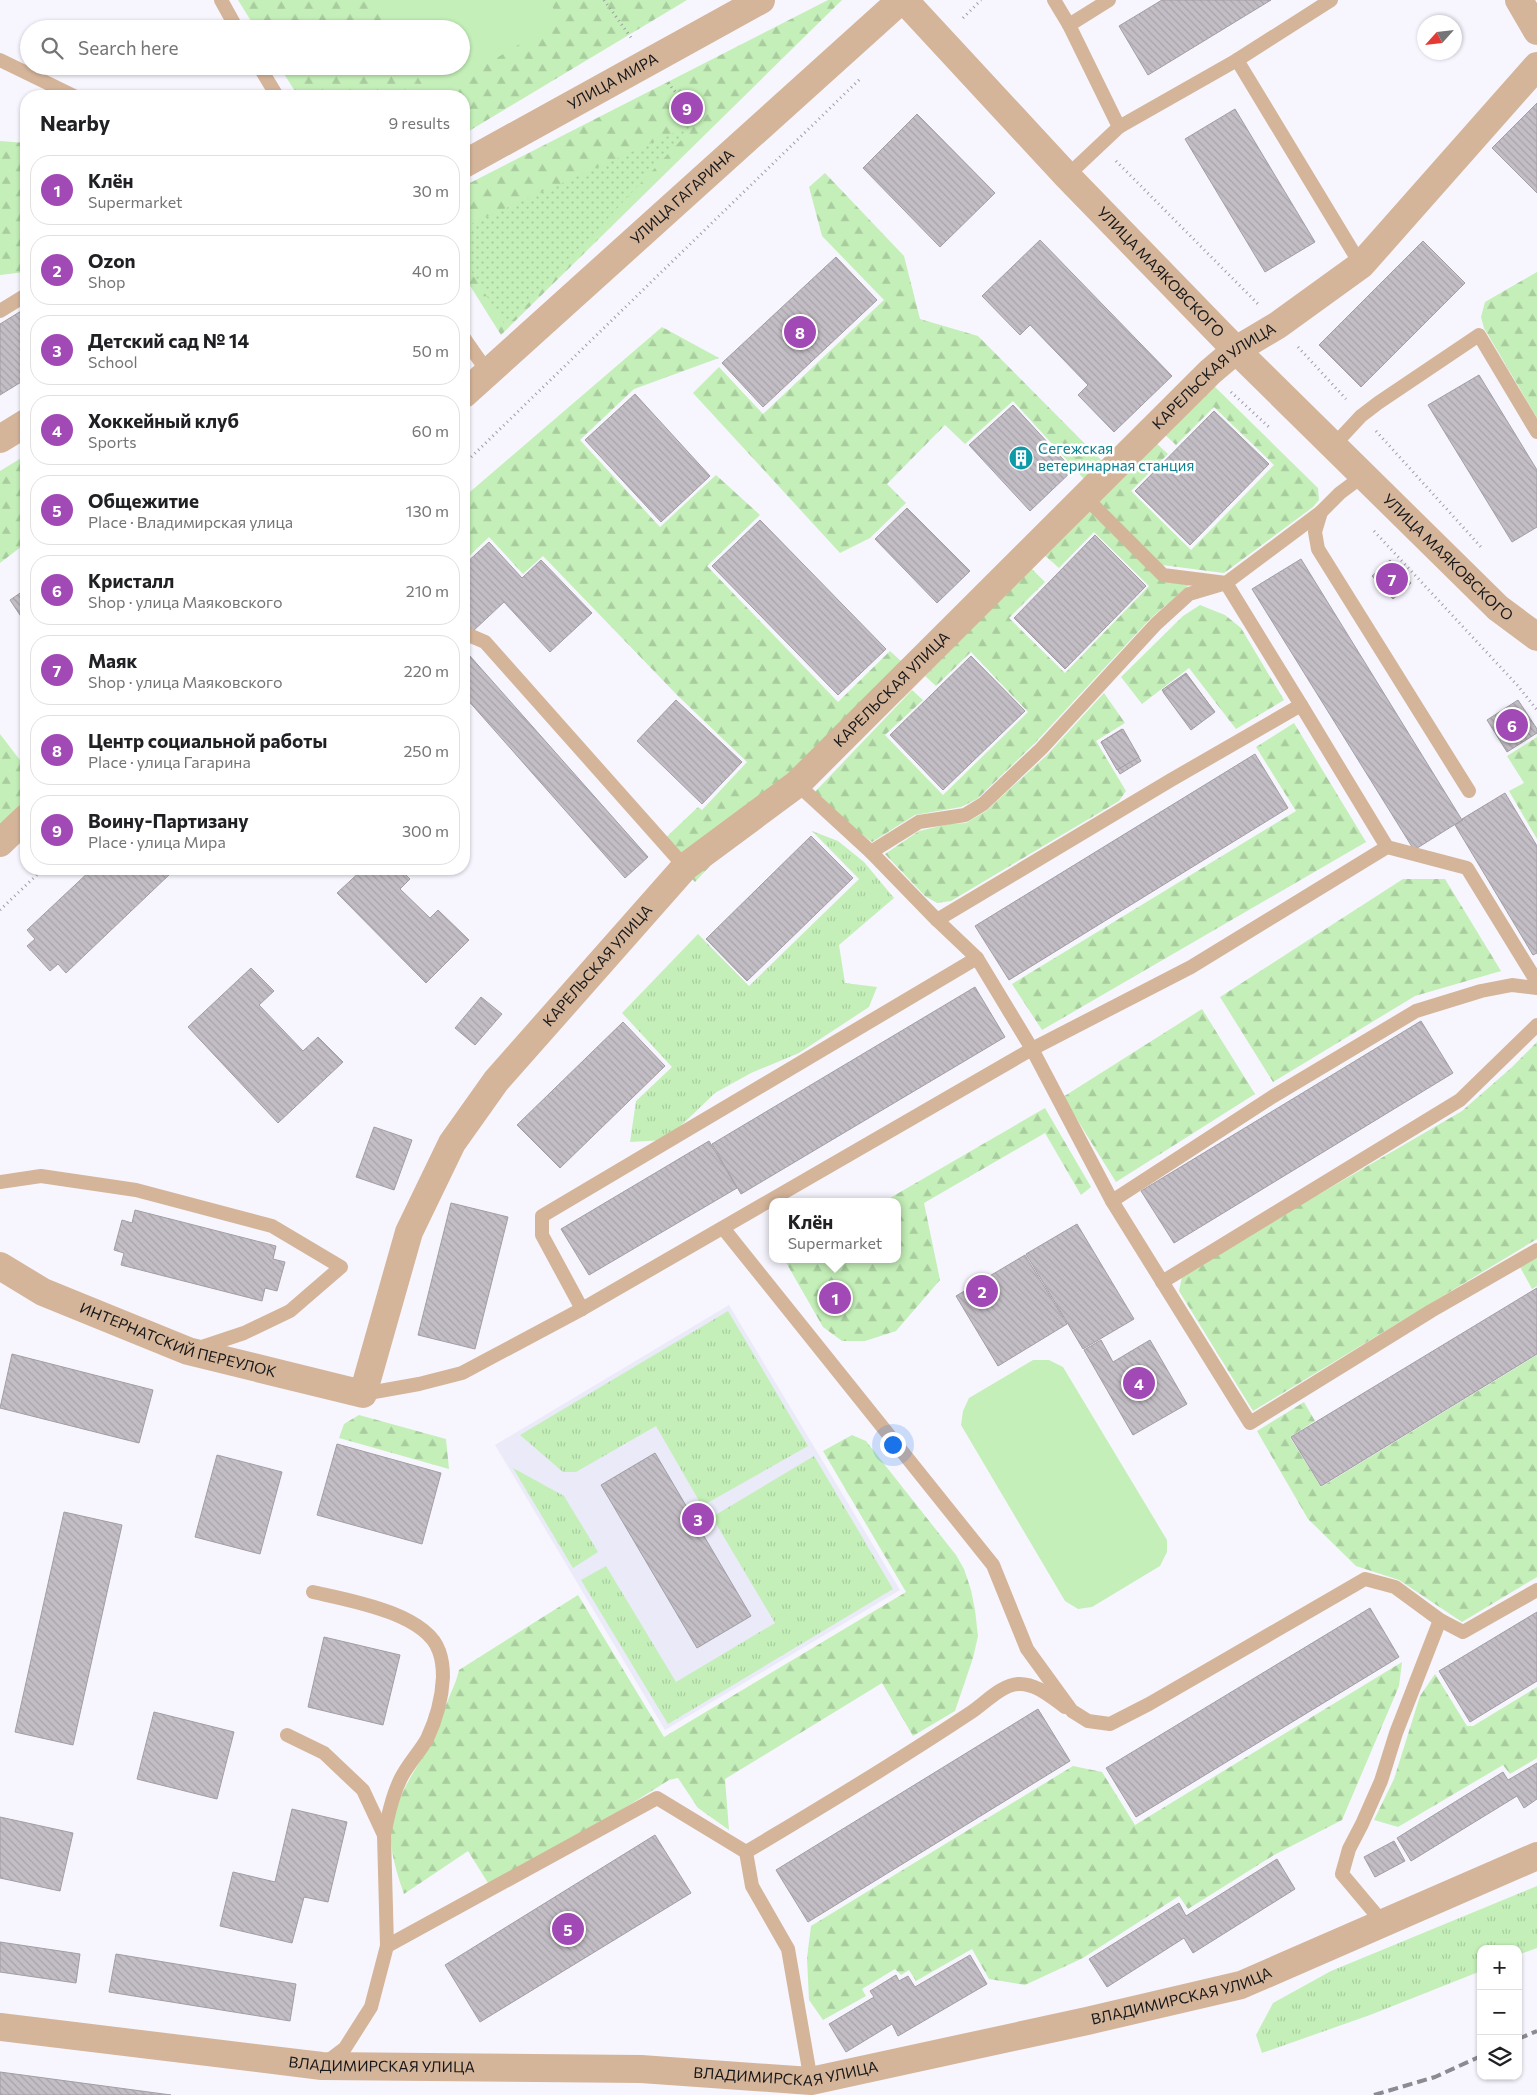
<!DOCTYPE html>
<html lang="en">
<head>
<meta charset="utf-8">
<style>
  :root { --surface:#fff; --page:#f2f2f2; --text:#202124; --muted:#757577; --line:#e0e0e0; --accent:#a149b5 }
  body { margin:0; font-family:Commissioner,sans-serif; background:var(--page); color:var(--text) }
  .controls { position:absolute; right:15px; bottom:15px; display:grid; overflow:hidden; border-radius:10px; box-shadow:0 1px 4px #0004 }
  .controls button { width:45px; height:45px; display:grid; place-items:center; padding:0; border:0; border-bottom:1px solid var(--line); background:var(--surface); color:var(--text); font:25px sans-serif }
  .compass { position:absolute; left:1417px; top:15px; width:45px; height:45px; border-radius:50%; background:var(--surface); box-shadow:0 1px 4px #0004; rotate:243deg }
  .you { position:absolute; left:892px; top:1444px; width:18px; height:18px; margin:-12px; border:4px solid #fff; border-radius:50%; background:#1a73e8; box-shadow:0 0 0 8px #1a73e833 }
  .badge { display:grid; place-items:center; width:32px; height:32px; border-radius:50%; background:var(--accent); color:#fff; font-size:16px; font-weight:700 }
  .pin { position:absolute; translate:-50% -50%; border:2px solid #fff; box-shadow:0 1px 5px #0006 }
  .popup { position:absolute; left:769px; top:1198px; width:132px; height:65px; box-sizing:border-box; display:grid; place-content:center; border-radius:10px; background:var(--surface); filter:drop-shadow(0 1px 4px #0005); font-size:16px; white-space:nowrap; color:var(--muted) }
  .popup b { font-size:19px; color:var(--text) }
  .popup::after { content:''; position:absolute; left:50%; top:100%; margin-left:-10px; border:10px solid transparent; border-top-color:var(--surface) }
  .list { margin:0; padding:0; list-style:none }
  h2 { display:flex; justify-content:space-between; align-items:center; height:65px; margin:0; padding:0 20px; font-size:21px }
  h2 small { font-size:16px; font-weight:400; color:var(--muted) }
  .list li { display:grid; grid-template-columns:32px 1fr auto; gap:15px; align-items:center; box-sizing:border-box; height:70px; margin:0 10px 10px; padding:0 10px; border:1px solid var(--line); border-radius:20px }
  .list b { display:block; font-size:19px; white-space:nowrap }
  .list p { margin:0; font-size:16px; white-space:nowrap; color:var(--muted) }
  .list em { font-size:16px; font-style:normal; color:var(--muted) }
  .icon { flex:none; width:28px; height:28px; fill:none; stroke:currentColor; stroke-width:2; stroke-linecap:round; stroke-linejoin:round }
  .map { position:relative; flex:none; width:1537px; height:2095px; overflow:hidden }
  .search { position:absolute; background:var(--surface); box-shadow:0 1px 4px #0004; left:20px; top:20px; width:450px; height:55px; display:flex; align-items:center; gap:12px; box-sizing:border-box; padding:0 18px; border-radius:28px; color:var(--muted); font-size:19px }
  .panel { position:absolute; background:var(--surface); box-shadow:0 1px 4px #0004; left:20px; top:90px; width:450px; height:785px; border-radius:20px }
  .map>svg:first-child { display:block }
</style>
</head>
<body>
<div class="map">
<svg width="1537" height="2095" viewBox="0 0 1537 2095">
  <defs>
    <pattern id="grass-tufts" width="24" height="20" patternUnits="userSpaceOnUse" patternTransform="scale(1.25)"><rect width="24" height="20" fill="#c4efb8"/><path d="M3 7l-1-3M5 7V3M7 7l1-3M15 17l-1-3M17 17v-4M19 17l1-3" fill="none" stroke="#a8cc9e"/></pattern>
    <pattern id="forest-firs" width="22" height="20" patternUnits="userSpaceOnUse" patternTransform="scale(1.25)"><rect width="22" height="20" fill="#c4efb8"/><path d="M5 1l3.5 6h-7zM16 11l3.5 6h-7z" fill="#a8cc9e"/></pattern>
    <pattern id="park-dots" width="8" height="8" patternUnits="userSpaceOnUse" patternTransform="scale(1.25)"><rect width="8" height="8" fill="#c4efb8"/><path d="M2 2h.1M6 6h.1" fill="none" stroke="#a8cc9e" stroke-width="1.8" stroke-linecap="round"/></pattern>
    <pattern id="building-back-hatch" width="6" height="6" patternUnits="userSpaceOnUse" patternTransform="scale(1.25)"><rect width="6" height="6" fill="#c3bec5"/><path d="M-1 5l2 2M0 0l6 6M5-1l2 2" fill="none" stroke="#a7a3a9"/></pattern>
  </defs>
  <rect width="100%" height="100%" fill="#f7f6fe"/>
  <!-- built -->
  <polygon fill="#ebeaf9" points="729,1305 900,1590 665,1730 495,1445"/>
  <!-- grass -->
  <g fill="url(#grass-tufts)">
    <polygon points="812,831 838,841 864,862 894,898 839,945 845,983 877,987 869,1007 799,1053 751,1073 715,1093 666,1140 630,1142 636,1101 672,1067 622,1013 698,934 749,986 859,879"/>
    <polygon points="728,1311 808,1446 702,1506 656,1426 576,1472 563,1472 520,1435"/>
    <polygon points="814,1456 893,1589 668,1724 581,1580 606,1566 676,1682 775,1623 712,1517"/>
    <polygon points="513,1468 564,1496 598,1552 573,1568"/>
    <polygon points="1537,1886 1537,1948 1518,1955 1518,1949 1481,1949 1481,1971 1370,2015 1262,2053 1256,2035 1273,2003 1331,1971"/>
  </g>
  <!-- forest -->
  <g fill="url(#forest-firs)">
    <polygon points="238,0 687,0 464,134 464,96 298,96 279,66 461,66 461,29 256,29"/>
    <polygon points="828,0 842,0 501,335 464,276 464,186"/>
    <polygon points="0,141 26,143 26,272 0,275"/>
    <polygon points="825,173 904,256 920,319 978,336 1102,461 1084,479 1013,401 965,444 945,425 887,484 906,503 870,538 840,553 693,393 719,367 763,414 884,300 822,236 809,187"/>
    <polygon points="1537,272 1537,418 1484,328 1481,317 1485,302"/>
    <polygon points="662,327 719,358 634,389 580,440 660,527 716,475 760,515 707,566 838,702 890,651 902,662 695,882 659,844 698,807 702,810 747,762 677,695 543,556 523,574 489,537 464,561 464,497"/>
    <polygon points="1212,384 1318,488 1319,500 1313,507 1224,573 1162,565 1096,500 1155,442 1168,454 1131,491 1191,550 1274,465 1214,407 1176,445 1163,433"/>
    <polygon points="26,455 26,543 0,563 0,471"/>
    <polygon points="1085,510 1092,510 1160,580 1189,585 1150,619 1034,744 977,799 961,807 915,815 872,842 811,796 912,690 923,700 885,735 943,795 1028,712 971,652 936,686 925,676 1030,567 1045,582 1009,618 1065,673 1149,586 1094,532 1059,568 1043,554"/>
    <polygon points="1200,605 1225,615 1241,628 1284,700 1236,729 1189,668 1142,704 1121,677 1183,616"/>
    <polygon points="1104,693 1125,723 1096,741 1126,791 1119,801 951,901 937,903 925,896 885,854 919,831 949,824 966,823 986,811 1047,755"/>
    <polygon points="1294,723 1366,842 1042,1030 1012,984 1296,811 1256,747"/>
    <polygon points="0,734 26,768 26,804 0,829"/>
    <polygon points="1537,737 1537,839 1509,791 1524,783 1507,756"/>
    <polygon points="1403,879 1445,879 1501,971 1415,996 1273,1082 1220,997"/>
    <polygon points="1202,1009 1255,1094 1116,1182 1063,1097"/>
    <polygon points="1537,1042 1537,1239 1253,1411 1179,1291 1182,1277 1268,1224 1462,1111 1511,1068"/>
    <polygon points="1045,1108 1091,1187 1081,1195 1045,1133 924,1203 940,1280 896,1331 865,1341 842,1341 823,1327 784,1259 898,1259 898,1202 883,1202"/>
    <polygon points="1537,1258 1537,1286 1532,1289 1520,1267"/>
    <polygon points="1537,1355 1537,1577 1462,1622 1399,1580 1356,1566 1308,1519 1257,1431 1304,1402 1315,1421 1290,1437 1321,1487"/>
    <polygon points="359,1415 446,1439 449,1469 339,1438 344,1424"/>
    <path d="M852,1435L866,1441L956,1555L964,1569L971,1590L975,1610L978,1636L973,1658L955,1711L913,1736L882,1683L725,1779L729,1830L698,1808L678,1778L669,1780L493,1891L468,1851L404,1894C398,1877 390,1852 391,1834C393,1800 414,1773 430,1744C439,1728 443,1712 450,1695C454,1686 457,1679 459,1670L578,1595L664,1737L906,1592L823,1451Z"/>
    <polygon points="1402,1662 1399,1686 1342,1820 1274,1855 1188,1909 1179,1896 1083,1958 1025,1985 989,1979 972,1949 916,1981 909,1970 901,1975 895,1969 862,1989 866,1996 823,2020 809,2000 807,1958 811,1926 1073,1766 1102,1772 1135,1825"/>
    <polygon points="1435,1674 1467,1726 1473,1726 1537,1687 1537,1758 1510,1774 1503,1765 1398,1827 1374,1820 1394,1779 1420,1696"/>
  </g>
  <!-- park -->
  <polygon fill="url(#park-dots)" points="698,122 506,327 464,260 464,227"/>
  <!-- pitch -->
  <g fill="#c4efb8">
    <polygon points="382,0 548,0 560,20 433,96 429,96 411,66 461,66 461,29 388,29 374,5"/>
    <polygon points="1033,1360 1049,1360 1063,1367 1167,1540 1167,1552 1160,1566 1092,1607 1078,1609 1065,1601 961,1425 963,1411 969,1398"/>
  </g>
  <!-- building -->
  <g fill="url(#building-back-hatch)" stroke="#a29ea4">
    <polygon points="1162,0 1271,0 1148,75 1119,26"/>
    <polygon points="1537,103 1537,193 1492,148"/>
    <polygon points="1235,109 1315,242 1265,272 1185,139"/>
    <polygon points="917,114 995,193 940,247 863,168"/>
    <polygon points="1040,240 1172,376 1114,432 1078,395 1088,385 1030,325 1020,335 982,296"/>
    <polygon points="1423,241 1465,283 1361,387 1319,345"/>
    <polygon points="836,257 877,300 763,407 722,363"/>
    <polygon points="26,308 26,379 0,395 0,324"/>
    <polygon points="1479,375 1537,470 1537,527 1512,542 1428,405"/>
    <polygon points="635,394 710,476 661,522 585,440"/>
    <polygon points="1013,405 1073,470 1030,511 969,445"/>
    <polygon points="1214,411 1269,464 1190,545 1135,491"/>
    <polygon points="907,508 970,571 937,603 875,539"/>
    <polygon points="760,520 886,649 838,695 712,566"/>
    <polygon points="1095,535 1146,586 1065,669 1014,618"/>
    <polygon points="489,542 522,578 541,560 592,613 550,652 504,602 472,632 464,623 464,565"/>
    <polygon points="1301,559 1462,820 1414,850 1252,589"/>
    <polygon points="1390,560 1411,583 1393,599 1372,576"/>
    <polygon points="26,589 26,624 10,600"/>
    <polygon points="470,656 648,857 625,878 466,698 464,700 464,662"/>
    <polygon points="971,656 1025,711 943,790 890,735"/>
    <polygon points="1186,673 1214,711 1191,729 1162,690"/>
    <polygon points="1186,674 1215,712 1191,730 1163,692"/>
    <polygon points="676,700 742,762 702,804 637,741"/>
    <polygon points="1518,700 1537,729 1537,733 1507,752 1487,720"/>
    <polygon points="1122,729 1141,761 1120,774 1101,742"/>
    <polygon points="1123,729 1139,757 1117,770 1101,742"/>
    <polygon points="1255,754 1288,808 1009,980 975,926"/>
    <polygon points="1505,793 1537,846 1537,953 1533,955 1455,825 1463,820 1462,819"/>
    <polygon points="811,836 853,878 747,981 706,939"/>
    <polygon points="92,869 167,869 171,873 66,973 58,964 50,971 27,946 35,939 27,930"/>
    <polygon points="363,869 400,869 410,879 400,889 430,918 438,910 469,940 426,983 337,893"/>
    <polygon points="251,968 274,991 259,1005 303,1051 318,1037 343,1062 278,1123 188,1027"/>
    <polygon points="975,987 1005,1037 741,1194 712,1144"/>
    <polygon points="481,997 502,1014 475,1045 455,1028"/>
    <polygon points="1421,1021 1453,1073 1174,1243 1141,1191"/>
    <polygon points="623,1022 665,1066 560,1168 517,1125"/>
    <polygon points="374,1127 412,1140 394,1190 356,1177"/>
    <polygon points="709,1141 737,1188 589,1275 561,1229"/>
    <polygon points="451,1203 508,1217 475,1349 418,1335"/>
    <polygon points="135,1210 276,1246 273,1259 285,1262 277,1291 265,1288 262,1301 121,1265 124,1253 114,1250 122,1220 132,1223"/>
    <polygon points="1077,1224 1134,1319 1083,1349 1026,1254"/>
    <polygon points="1025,1255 1067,1324 998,1366 956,1296"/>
    <polygon points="1537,1288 1537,1354 1321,1486 1291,1437"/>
    <polygon points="1101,1340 1113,1362 1150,1340 1187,1404 1133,1435 1084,1350"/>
    <polygon points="12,1354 153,1390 139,1443 0,1408"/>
    <polygon points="337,1444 441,1473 422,1544 317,1515"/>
    <polygon points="655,1453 751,1616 697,1648 601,1485"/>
    <polygon points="217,1455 282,1472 260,1554 195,1537"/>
    <polygon points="64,1512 122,1525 73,1745 15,1732"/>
    <polygon points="1370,1608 1399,1657 1136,1817 1106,1768"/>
    <polygon points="1537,1612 1537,1681 1470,1722 1439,1671"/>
    <polygon points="324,1637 400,1655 383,1725 308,1707"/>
    <polygon points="1038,1709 1070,1761 808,1922 776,1870"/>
    <polygon points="154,1712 234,1732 217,1799 137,1779"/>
    <polygon points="1537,1763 1537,1799 1524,1808 1517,1796 1411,1861 1397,1838 1503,1772 1508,1780"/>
    <polygon points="292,1809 347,1822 328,1902 304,1897 292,1943 220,1926 233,1872 275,1882"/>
    <polygon points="0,1817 73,1833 60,1891 0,1878"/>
    <polygon points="655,1835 691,1893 480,2022 445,1965"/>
    <polygon points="1394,1841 1405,1861 1375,1877 1364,1857"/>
    <polygon points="1277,1859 1295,1889 1193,1953 1184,1938 1107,1987 1089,1959 1179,1903 1186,1916"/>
    <polygon points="0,1942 80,1954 76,1983 0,1972"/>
    <polygon points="116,1954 296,1984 290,2021 109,1992"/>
    <polygon points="970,1955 987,1984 898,2036 892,2024 846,2052 829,2024 874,1997 870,1991 896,1975 899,1981 908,1976 915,1987"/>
    <polygon points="0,2072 171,2095 0,2095"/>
  </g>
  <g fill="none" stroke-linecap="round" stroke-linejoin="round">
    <!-- path -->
    <g stroke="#9e9da3" stroke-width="3" stroke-dasharray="1 4" stroke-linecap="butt">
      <polyline points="604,0 632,39"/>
      <polyline points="963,18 981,0"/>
      <polyline points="668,83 681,99"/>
      <polygon points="688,93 702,109 687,121 673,105"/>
      <polyline points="1116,161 1258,304"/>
      <polyline points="1298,347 1346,399"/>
      <polyline points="1231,392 1270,428"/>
      <polyline points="1376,431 1481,547"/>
      <polyline points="464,464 861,78"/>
      <polyline points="1374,531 1518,686 1537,710"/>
      <polyline points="0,910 43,869"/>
    </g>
    <!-- service -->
    <g stroke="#d5b59a" stroke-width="14">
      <polyline points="221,0 237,29"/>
      <polyline points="1054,0 1069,25"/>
      <polyline points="1109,0 1069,25 1119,127"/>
      <polyline points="0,60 74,96"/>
      <polyline points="1237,60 1361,265"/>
      <polyline points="259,66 277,96"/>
      <polyline points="1067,176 1119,127 1237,60 1331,0"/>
      <polyline points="0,311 26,295"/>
      <polyline points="464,338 487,371"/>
      <polyline points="1333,446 1361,416 1378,403 1479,335 1537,432"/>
      <polyline points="1321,512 1315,532 1318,549 1469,791"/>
      <polyline points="464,633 485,642 685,867"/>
      <polyline points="1301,705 1387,847"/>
      <polyline points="797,784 871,852 937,920 1171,780 1301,705 1226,583 1163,575 1086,498"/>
      <polyline points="871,852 919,822 965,815 983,804 1041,749 1156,624 1189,594 1226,583 1321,512 1340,493 1364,475"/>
      <polyline points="977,958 1032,1049 1112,1201 1272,1097 1416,1011 1481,991 1512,985 1537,988"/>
      <polyline points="0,1182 41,1176 136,1190 272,1226 341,1267 290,1311 244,1333 196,1349"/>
      <polyline points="1112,1201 1250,1423 1431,1311 1537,1250"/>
      <polyline points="723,1228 993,1565 1027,1649 1072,1711 1088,1721 1110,1724 1149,1704 1365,1579 1395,1587 1440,1620 1463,1632 1537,1590"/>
      <polyline points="1162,1282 1460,1100 1537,1025"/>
      <polyline points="582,1309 542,1235 542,1216 977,958 937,920"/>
      <polyline points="363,1394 419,1384 462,1373 582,1309 1032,1049 1191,967 1387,847 1467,868 1537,982"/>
      <path d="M313,1592C348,1600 426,1613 439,1651C442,1659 443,1669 443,1677C442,1698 436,1720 427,1739C419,1753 407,1765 400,1780C392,1797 388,1816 384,1835"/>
      <polyline points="287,1735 324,1753 363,1790 384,1835 387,1946"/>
      <polyline points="746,1852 752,1886 788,1949 811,2081"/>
      <polyline points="1384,1924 1342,1874 1349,1849 1362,1824 1381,1781 1396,1733 1440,1620"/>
      <path d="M324,2064L345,2048L371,2007L387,1946L657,1798L746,1852C822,1807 896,1762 970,1713C984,1704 1001,1685 1018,1684C1036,1683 1051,1697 1065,1707"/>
    </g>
    <!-- minor -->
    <g stroke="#d5b59a" stroke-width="28">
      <path id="s1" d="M904,0L1067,176L1236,350L1498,608L1537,637"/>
      <polyline points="1519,0 1537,31"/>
      <path id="s2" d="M464,164L761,0"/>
      <path id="s3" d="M464,394L901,0"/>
      <polyline points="0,439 26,423"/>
      <polyline points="0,843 26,818"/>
      <path id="s4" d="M0,1266L43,1292L188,1351L363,1394L409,1232L452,1143L496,1081L685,867L797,784L1210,372L1236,350L1278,325L1361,265L1537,66"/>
      <path id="s5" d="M0,2027L322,2066L641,2069L811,2081L1087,2021L1241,1985L1537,1856"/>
    </g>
    <!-- rail -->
    <g stroke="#8c8b91" stroke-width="4" stroke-dasharray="10 5" stroke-linecap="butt">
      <polyline points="1518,2039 1537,2031"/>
      <polyline points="1374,2095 1435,2077 1481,2056"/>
    </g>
  </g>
  <!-- icons -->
  <defs>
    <symbol id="building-disc" viewBox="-11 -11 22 22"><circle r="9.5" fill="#0f9aa8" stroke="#fff"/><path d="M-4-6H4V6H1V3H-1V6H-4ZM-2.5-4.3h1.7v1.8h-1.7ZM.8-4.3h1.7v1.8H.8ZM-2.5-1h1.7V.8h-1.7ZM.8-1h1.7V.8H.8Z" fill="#fff"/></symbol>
  </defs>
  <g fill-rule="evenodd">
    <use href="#building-disc" x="1007" y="444" width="28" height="28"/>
  </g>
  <g text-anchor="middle" stroke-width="5" stroke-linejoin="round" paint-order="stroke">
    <!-- street labels -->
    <g font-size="15" fill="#18181a" stroke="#fff">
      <text dy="5" stroke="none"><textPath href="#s2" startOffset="170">УЛИЦА МИРА</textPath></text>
      <text dy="5" stroke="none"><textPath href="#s3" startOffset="294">УЛИЦА ГАГАРИНА</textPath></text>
      <text dy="5" stroke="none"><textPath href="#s1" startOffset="374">УЛИЦА МАЯКОВСКОГО</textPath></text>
      <text dy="5" stroke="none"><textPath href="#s4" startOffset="1739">КАРЕЛЬСКАЯ УЛИЦА</textPath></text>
      <text dy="5" stroke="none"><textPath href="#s1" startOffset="779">УЛИЦА МАЯКОВСКОГО</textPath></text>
      <text dy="5" stroke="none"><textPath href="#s4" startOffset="1289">КАРЕЛЬСКАЯ УЛИЦА</textPath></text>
      <text dy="5" stroke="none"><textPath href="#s4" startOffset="884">КАРЕЛЬСКАЯ УЛИЦА</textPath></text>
      <text dy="5" stroke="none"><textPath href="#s4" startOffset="194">ИНТЕРНАТСКИЙ ПЕРЕУЛОК</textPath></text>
      <text dy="5" stroke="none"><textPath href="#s5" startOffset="1194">ВЛАДИМИРСКАЯ УЛИЦА</textPath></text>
      <text dy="5" stroke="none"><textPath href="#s5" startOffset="384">ВЛАДИМИРСКАЯ УЛИЦА</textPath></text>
      <text dy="5" stroke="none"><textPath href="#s5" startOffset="789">ВЛАДИМИРСКАЯ УЛИЦА</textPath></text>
    </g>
    <!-- culture labels -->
    <g font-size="15" fill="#0d838f" stroke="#fff" text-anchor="start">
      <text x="1038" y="454">Сегежская<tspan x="1038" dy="17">ветеринарная станция</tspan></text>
    </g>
  </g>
</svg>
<div class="controls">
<button>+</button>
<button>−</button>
<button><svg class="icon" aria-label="layers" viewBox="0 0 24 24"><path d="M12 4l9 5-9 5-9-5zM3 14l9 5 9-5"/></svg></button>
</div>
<svg class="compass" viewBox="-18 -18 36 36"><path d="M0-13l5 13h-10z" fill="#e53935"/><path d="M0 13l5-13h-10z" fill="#757577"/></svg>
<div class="you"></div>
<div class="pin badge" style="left:835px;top:1298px">1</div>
<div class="popup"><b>Клён</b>Supermarket</div>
<div class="pin badge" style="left:982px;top:1291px">2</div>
<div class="pin badge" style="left:698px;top:1519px">3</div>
<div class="pin badge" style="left:1139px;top:1383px">4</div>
<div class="pin badge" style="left:568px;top:1929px">5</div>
<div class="pin badge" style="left:1512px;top:725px">6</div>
<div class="pin badge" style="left:1392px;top:579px">7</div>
<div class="pin badge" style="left:800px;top:332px">8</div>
<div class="pin badge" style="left:687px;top:108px">9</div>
<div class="search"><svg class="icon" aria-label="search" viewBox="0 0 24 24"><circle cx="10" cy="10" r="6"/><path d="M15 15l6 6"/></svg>Search here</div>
<section class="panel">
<h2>Nearby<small>9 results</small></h2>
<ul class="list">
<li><span class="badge">1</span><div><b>Клён</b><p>Supermarket</p></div><em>30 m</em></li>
<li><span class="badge">2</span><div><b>Ozon</b><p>Shop</p></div><em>40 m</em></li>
<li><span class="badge">3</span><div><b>Детский сад № 14</b><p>School</p></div><em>50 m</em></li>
<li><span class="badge">4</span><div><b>Хоккейный клуб</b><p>Sports</p></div><em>60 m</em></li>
<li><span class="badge">5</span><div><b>Общежитие</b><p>Place · Владимирская улица</p></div><em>130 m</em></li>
<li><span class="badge">6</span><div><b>Кристалл</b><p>Shop · улица Маяковского</p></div><em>210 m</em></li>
<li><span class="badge">7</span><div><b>Маяк</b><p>Shop · улица Маяковского</p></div><em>220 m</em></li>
<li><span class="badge">8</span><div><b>Центр социальной работы</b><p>Place · улица Гагарина</p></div><em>250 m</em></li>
<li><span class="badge">9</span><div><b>Воину-Партизану</b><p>Place · улица Мира</p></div><em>300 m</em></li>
</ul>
</section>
</div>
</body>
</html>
